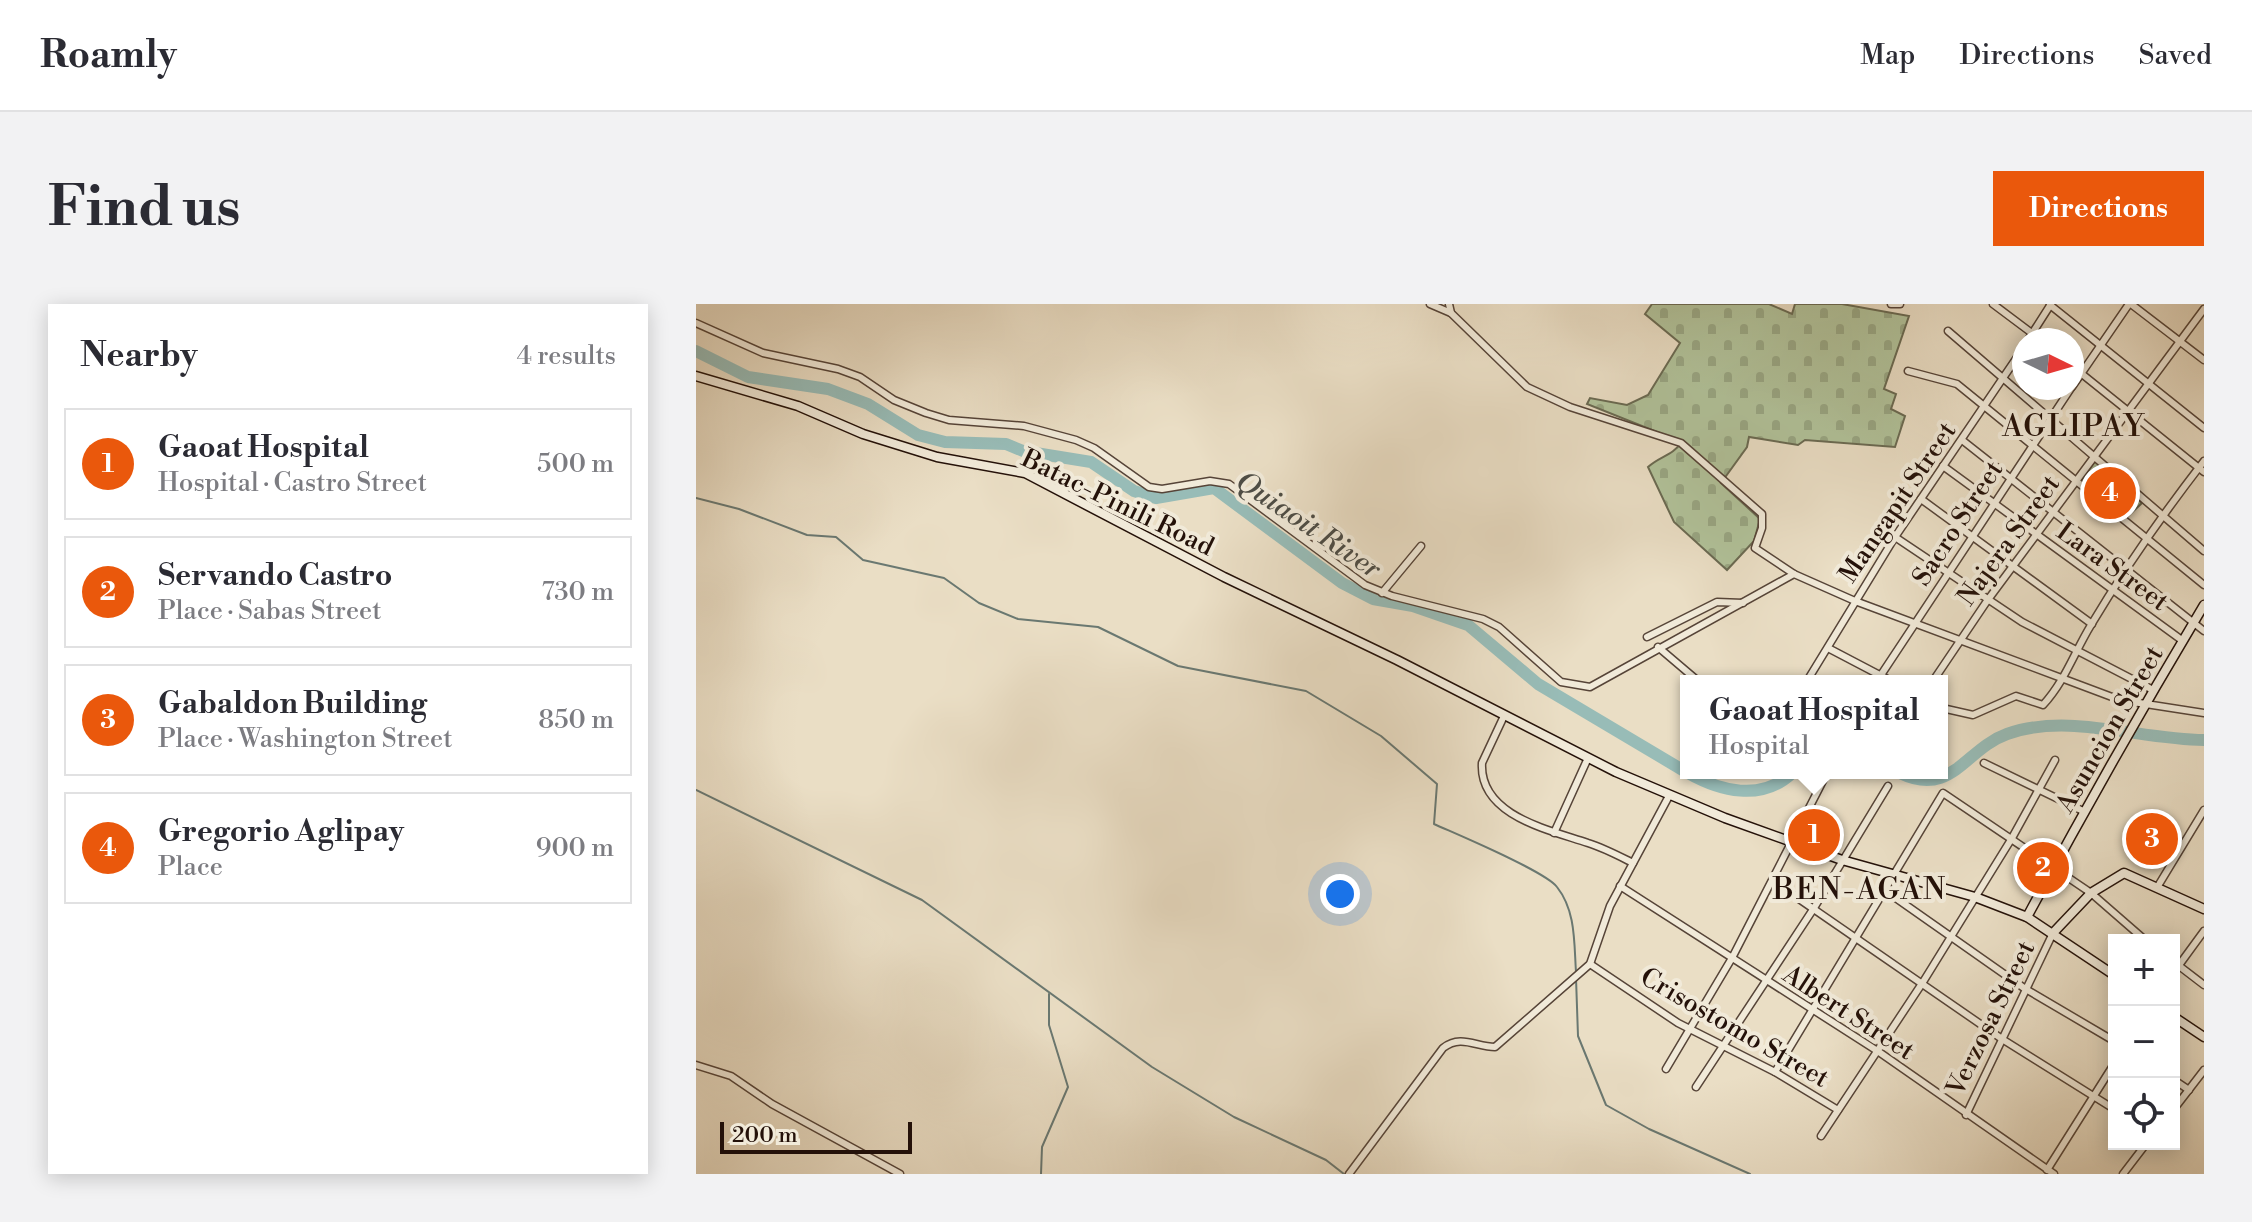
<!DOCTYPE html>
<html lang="en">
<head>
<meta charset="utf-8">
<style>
  :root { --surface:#fff; --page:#f2f2f3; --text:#2b2b33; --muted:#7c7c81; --line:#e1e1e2; --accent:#ea580c }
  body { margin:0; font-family:"Libre Bodoni",serif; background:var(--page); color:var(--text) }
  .controls { position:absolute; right:24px; bottom:24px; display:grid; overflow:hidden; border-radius:0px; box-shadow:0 4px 20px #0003 }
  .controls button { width:72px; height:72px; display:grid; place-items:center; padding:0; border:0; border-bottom:2px solid var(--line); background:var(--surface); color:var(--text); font:40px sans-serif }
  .compass { position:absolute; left:1316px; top:24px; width:72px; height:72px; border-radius:50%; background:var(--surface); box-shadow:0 4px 20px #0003; rotate:95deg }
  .scale { position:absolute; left:24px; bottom:20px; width:192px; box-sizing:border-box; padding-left:8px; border:4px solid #241109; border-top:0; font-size:22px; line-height:28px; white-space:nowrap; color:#241109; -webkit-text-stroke:6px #f1ead9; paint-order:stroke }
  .you { position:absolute; left:644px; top:590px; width:28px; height:28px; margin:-20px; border:6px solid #fff; border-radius:50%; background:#1a73e8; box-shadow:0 0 0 12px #1a73e833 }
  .badge { display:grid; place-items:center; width:52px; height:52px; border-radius:50%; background:var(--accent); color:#fff; font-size:26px; font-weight:700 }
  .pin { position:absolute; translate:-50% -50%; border:4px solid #fff; box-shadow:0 2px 8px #0006 }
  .popup { position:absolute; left:984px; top:371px; width:268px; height:104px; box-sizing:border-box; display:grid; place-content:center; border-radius:0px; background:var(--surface); filter:drop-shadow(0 2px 6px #0005); font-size:26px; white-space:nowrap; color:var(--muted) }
  .popup b { font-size:30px; color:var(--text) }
  .popup::after { content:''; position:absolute; left:50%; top:100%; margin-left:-16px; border:16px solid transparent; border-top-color:var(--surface) }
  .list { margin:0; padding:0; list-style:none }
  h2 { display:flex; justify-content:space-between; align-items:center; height:104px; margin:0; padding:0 32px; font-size:34px }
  h2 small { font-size:26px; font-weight:400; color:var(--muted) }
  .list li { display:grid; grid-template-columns:52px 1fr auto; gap:24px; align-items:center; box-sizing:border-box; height:112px; margin:0 16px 16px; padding:0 16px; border:2px solid var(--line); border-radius:0px }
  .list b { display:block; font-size:30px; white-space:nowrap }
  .list p { margin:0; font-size:26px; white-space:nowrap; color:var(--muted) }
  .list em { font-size:26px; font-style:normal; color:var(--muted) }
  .icon { flex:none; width:44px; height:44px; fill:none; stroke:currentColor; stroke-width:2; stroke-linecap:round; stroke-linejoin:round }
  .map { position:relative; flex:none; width:1508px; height:870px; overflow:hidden; border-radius:0px }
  header { display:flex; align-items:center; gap:48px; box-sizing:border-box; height:112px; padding:0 40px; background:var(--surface); border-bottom:2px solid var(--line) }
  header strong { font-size:38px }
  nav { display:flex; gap:44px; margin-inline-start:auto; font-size:28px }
  .intro { display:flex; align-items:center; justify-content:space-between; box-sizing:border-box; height:192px; padding:0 48px }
  h1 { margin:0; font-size:56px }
  .button { padding:20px 36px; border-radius:0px; background:var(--accent); color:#fff; font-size:28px; font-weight:700 }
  main { display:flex; gap:48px; padding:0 48px }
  aside { flex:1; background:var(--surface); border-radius:0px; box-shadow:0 4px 20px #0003 }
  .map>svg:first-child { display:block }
</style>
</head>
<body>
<header>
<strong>Roamly</strong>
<nav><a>Map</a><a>Directions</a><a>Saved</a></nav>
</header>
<div class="intro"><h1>Find us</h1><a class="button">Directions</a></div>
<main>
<aside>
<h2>Nearby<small>4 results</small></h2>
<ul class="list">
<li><span class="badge">1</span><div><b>Gaoat Hospital</b><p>Hospital · Castro Street</p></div><em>500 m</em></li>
<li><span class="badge">2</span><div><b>Servando Castro</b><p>Place · Sabas Street</p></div><em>730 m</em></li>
<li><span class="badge">3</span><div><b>Gabaldon Building</b><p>Place · Washington Street</p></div><em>850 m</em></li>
<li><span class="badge">4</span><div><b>Gregorio Aglipay</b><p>Place</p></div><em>900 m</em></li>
</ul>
</aside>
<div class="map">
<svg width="1508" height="870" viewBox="0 0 1508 870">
  <defs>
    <pattern id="cemetery-stones" width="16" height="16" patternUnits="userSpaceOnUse" patternTransform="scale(2)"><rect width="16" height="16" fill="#b1c29a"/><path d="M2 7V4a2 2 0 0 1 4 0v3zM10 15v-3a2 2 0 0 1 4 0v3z" fill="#98a683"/></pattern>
  </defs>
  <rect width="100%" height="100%" fill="#eadec5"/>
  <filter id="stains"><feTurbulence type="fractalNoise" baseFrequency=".0025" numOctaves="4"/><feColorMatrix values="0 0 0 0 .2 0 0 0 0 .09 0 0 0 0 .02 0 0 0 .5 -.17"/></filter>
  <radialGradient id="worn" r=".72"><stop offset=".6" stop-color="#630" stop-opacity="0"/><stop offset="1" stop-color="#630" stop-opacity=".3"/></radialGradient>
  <!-- cemetery -->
  <g fill="url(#cemetery-stones)" stroke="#6a6a52" stroke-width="2">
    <path d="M956,0H1073L1096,10L1099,0H1146L1213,12L1188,85L1200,90L1195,105L1209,112L1199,143L1109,136L1102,141L1053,133L1051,143L1025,179L1064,215L1058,237L1031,266L978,218L952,163C964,152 976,152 986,138L891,100L894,94L931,101L952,91L984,39L949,10Z"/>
    <polygon points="1399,157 1446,199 1430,214 1385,177"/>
  </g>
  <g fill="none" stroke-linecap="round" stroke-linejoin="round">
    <!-- stream -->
    <g stroke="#6a7871" stroke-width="2">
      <path d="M0,194L43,205L111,231L140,233L167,256L248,274L283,299L322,315L402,323L482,362L610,387L685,432L741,480L738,520C760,530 849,567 861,583C880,607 878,639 880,668"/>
      <polyline points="0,486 226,596 456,763 538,813 630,856 648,870"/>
      <polyline points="880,674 882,732 910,801 953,825 1054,870"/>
      <polyline points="345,870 346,843 372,783 353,721 353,690"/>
    </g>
    <!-- river -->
    <g stroke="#98bcb7" stroke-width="12">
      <polyline points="0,47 52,73 132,85 172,100 222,131 249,138 310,140 327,147 395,158 438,187 460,194 518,184 646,279 677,295 717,302 772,321 842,380 990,468"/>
      <path d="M992,469C1024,487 1065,498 1096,469"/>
      <path d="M1204,469C1256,494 1269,445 1311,430C1372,408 1445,436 1508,436"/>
    </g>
    <defs>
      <g id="street">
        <polyline points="734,0 755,9"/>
        <polyline points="753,0 755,9 831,83 874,103 985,139 1066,210 1066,224 1059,244 1098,270 1159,297 1368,375 1424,396 1508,409"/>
        <polyline points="1195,0 1204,0"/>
        <polyline points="1297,0 1345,36"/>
        <polyline points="1435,0 1508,56"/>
        <polyline points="1354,1 1508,124"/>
        <polyline points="0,19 67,49 142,65 164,73 198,96 230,109 253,116 328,122 380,136 398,144 453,183 466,185 514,177 533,180 669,281 696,292 787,315 803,323 865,378 894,383 1098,270"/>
        <polyline points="1252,27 1508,247"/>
        <polyline points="1332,36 1355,0"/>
        <polyline points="1376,62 1508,168"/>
        <polyline points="1212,67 1261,80 1508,281"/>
        <polyline points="1376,83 1433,0"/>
        <polyline points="1266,136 1508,327"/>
        <polyline points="1247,162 1487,337"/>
        <polyline points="1225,195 1396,320"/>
        <polyline points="1199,233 1326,318 1457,386"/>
        <polyline points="686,289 725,242"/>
        <polyline points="951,333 1021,298 1047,299"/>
        <polyline points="962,343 1002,377"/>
        <polyline points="1132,344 1195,377"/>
        <polyline points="1111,377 1199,233 1328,43"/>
        <polyline points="1181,377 1375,84"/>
        <polyline points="1237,377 1291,297 1508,5"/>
        <path d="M1246,404L1277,411L1320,392L1347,401C1369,377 1378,349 1395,321C1429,264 1467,210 1508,157"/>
        <path d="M808,412L786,459C783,512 854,526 892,539C908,544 923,552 937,559"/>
        <polyline points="1288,459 1389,508"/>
        <polyline points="858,529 892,454"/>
        <polyline points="1077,577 1306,735 1418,805"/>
        <polyline points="924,582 1183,748 1358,870"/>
        <polyline points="1462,582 1508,506"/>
        <polyline points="1187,585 1328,684 1418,737"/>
        <polyline points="1478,658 1508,681"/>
        <polyline points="894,660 982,719 1079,768 1142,806"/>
        <polyline points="1478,668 1508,627"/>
        <polyline points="0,761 35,772 76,800 204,870"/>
        <polyline points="970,765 1036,654 1131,469"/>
        <polyline points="1079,768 1247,489 1395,589 1449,636"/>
        <polyline points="1478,776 1493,786"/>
        <polyline points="1000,783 1118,604 1192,482"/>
        <polyline points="1478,805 1508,766"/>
        <polyline points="1270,811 1357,629"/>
        <polyline points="1125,832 1227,678 1316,534 1359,456"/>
        <polyline points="1351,866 1418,760"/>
        <path d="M653,870L747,744C765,730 780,743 799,743L894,660L914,602L973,492"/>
        <polyline points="1427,870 1450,840"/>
      </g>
      <g id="secondary">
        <polyline points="0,72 102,102 167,130 241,153 329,169 528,273 701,356 920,468 1029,514 1146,556 1279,593 1331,613 1418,671"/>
        <path d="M1331,613C1388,507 1447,403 1508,301"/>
        <polyline points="1357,629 1395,589 1428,569 1508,605"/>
        <polyline points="1478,713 1508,733"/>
      </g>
    </defs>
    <!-- street casing -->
    <use href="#street" stroke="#564438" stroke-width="9"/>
    <!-- secondary casing -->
    <use href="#secondary" stroke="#241109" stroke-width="11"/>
    <!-- street -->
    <use href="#street" stroke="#f1ead9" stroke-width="6"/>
    <!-- secondary -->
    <use href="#secondary" stroke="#f1ead9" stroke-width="8"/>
  </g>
  <g text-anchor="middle" stroke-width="8" stroke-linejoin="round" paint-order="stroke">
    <!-- street labels -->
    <g font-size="26" fill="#241109" stroke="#f1ead9">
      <text transform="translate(422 198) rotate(26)" y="9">Batac-Pinili Road</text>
      <text transform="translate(1201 198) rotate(-56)" y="9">Mangapit Street</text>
      <text transform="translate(1261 219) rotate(-57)" y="9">Sacro Street</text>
      <text transform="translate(1312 236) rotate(-54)" y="9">Najera Street</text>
      <text transform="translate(1417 262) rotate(36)" y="9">Lara Street</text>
      <text transform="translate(1413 425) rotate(-60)" y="9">Asuncion Street</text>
      <text transform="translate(1153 708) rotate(33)" y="9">Albert Street</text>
      <text transform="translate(1294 714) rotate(-64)" y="9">Verzosa Street</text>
      <text transform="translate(1039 723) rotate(30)" y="9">Crisostomo Street</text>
    </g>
    <!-- water labels -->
    <g font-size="28" font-style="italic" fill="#4d4d46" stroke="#f1ead9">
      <text transform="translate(613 220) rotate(34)" y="10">Quiaoit River</text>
    </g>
    <!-- quarter labels -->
    <g font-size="30" letter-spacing="2" fill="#241109" stroke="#f1ead9">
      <text x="1378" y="132">AGLIPAY</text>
      <text x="1164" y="595">BEN-AGAN</text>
    </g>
  </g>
  <rect width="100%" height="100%" filter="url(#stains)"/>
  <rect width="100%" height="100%" fill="url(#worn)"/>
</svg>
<div class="controls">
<button>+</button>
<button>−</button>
<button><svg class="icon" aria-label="locate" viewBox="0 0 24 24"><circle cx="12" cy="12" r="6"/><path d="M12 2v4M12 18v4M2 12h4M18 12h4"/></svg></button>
</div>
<svg class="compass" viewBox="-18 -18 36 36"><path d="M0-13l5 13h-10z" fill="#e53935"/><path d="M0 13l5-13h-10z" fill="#7c7c81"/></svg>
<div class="scale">200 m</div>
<div class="you"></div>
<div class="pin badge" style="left:1118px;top:531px">1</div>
<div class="popup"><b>Gaoat Hospital</b>Hospital</div>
<div class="pin badge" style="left:1347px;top:564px">2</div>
<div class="pin badge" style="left:1456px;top:535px">3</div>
<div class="pin badge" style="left:1414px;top:189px">4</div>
</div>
</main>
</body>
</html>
